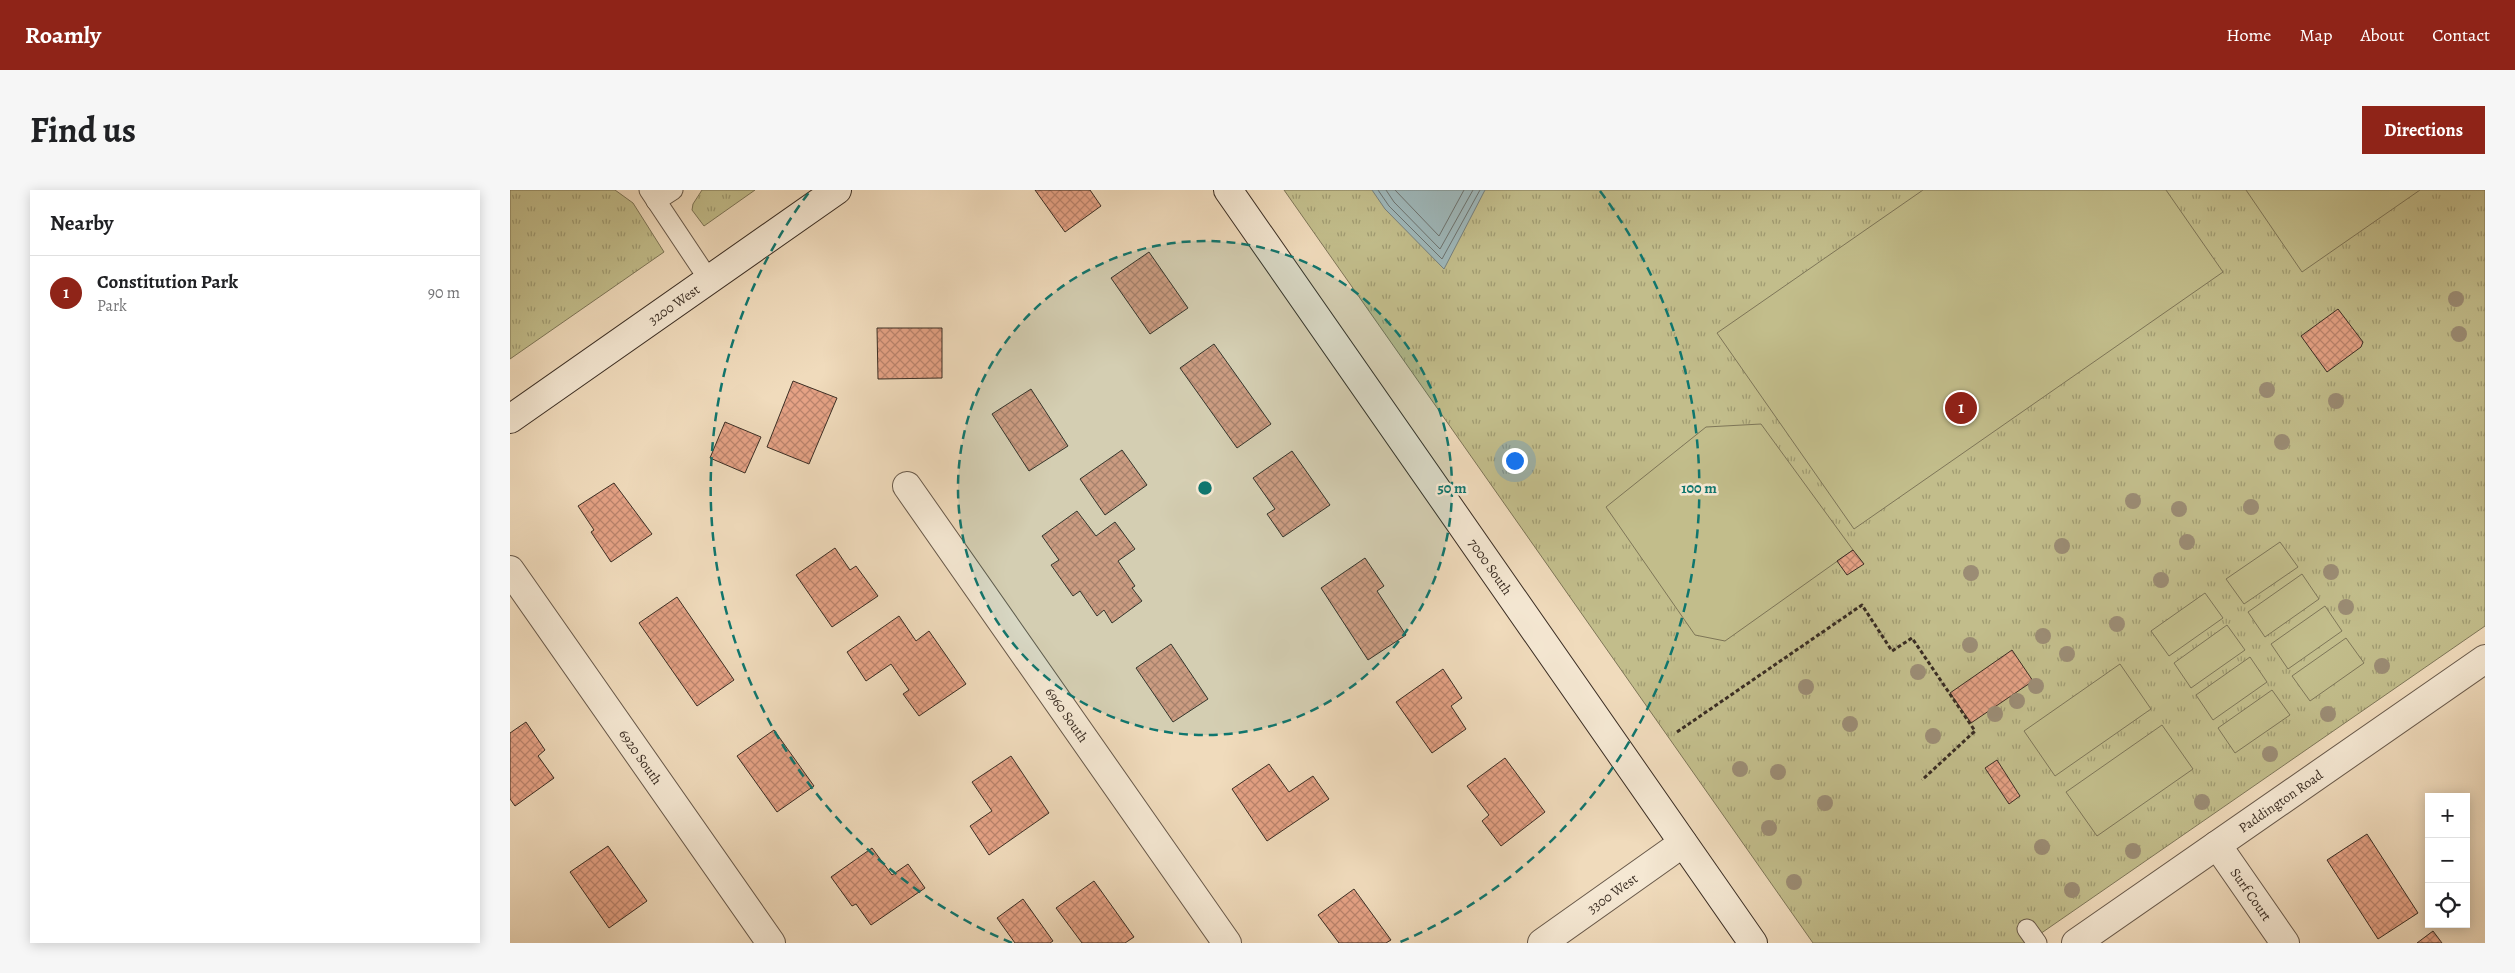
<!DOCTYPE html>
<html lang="en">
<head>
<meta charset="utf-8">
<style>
  :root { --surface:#fff; --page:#f6f6f6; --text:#202124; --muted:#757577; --line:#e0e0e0; --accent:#8f2418 }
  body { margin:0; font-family:Alegreya,serif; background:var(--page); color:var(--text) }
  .controls { position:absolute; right:15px; bottom:15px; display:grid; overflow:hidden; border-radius:0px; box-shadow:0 2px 12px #0003 }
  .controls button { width:45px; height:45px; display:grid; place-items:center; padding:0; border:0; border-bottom:1px solid var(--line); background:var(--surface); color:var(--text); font:25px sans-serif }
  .you { position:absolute; left:1004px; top:270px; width:18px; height:18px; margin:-12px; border:4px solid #fff; border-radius:50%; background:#1a73e8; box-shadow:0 0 0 8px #1a73e833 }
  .badge { display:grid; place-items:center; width:32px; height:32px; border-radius:50%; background:var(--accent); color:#fff; font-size:16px; font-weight:700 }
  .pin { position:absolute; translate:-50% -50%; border:2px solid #fff; box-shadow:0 1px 5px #0006 }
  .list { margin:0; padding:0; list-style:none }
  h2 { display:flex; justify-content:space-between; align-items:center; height:65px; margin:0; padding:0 20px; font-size:21px }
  h2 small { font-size:16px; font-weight:400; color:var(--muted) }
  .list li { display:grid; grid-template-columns:32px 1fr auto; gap:15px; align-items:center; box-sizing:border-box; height:75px; padding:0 20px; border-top:1px solid var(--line) }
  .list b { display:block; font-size:19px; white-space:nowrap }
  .list p { margin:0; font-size:16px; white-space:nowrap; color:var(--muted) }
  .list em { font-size:16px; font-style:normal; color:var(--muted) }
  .icon { flex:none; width:28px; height:28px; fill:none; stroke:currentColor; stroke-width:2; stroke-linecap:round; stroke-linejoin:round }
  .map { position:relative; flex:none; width:1975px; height:753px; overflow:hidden; border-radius:0px }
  header { display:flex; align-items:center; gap:30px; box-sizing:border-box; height:70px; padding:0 25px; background:var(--accent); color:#fff }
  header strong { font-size:24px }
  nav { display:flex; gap:28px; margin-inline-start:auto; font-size:18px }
  .intro { display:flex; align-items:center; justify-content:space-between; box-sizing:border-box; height:120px; padding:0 30px }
  h1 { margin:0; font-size:35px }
  .button { padding:12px 22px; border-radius:0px; background:var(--accent); color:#fff; font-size:18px; font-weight:700 }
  main { display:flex; gap:30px; padding:0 30px }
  aside { flex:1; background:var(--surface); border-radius:0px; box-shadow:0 2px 12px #0003 }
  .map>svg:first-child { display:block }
</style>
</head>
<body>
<header>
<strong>Roamly</strong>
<nav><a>Home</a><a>Map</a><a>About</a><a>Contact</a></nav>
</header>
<div class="intro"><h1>Find us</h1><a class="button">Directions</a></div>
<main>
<aside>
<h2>Nearby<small></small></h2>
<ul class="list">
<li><span class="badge">1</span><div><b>Constitution Park</b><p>Park</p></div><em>90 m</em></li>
</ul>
</aside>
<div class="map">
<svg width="1975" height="753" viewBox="0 0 1975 753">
  <defs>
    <pattern id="grass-tufts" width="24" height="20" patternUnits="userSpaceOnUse" patternTransform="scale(1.25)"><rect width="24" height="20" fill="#c2bd8b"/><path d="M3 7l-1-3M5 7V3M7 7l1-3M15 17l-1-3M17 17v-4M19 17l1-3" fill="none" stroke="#9f9a71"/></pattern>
    <pattern id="building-cross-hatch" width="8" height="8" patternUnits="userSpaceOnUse" patternTransform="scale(1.25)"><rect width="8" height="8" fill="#e5a285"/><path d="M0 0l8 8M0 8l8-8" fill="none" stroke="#bb846d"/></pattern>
  </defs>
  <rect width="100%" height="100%" fill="#f0dbbc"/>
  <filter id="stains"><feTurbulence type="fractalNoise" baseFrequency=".004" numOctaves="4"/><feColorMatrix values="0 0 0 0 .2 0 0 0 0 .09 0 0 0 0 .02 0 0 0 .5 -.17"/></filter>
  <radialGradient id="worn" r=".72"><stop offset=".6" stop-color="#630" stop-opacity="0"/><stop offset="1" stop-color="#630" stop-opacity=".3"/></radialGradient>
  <!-- grass -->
  <g fill="url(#grass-tufts)" stroke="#7e7658">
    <polygon points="0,0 105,0 123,13 154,62 0,169"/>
    <polygon points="192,0 245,0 194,36 182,20 183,14"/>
    <polygon points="774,0 1975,0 1975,436 1517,753 1303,753"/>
  </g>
  <!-- garden -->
  <g fill="#c2bd8b" stroke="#7e7658">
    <polygon points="1413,0 1656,0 1713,82 1344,339 1207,143"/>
    <polygon points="1736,0 1910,0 1792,82"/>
    <polygon points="1251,234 1343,360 1215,451 1185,445 1096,317 1196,237"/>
    <polygon points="1770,352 1788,377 1734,414 1716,389"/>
    <polygon points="1792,384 1809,409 1755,447 1738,422"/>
    <polygon points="1695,403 1713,428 1659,466 1641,441"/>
    <polygon points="1815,416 1832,441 1778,479 1761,454"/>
    <polygon points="1717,435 1735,460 1681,498 1664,473"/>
    <polygon points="1836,448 1854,473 1800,511 1782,486"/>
    <polygon points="1740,467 1757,492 1703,530 1686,505"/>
    <polygon points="1610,474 1641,519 1545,586 1514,541"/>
    <polygon points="1762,500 1780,525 1725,563 1708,538"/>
    <polygon points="1652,535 1683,579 1587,646 1556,602"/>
  </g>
  <!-- water -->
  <polygon fill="#9eb8bb" stroke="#76817f" points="862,0 975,0 934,79 875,19"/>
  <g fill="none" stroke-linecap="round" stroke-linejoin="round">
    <!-- shore -->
    <g stroke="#6c7370" stroke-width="1">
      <polyline points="868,0 879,16 932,69 970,0"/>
      <polyline points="876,0 884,12 930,59 963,0"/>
      <polyline points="885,0 929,46 954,0"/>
    </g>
  </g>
  <!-- building -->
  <g fill="url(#building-cross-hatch)" stroke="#3b2e24">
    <polygon points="525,0 580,0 591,16 555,42"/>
    <polygon points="639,62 678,118 640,144 601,88"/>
    <polygon points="1828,119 1853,152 1851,157 1817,182 1791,146"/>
    <polygon points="367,138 432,138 432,188 368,189"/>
    <polygon points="704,154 761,234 727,258 670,178"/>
    <polygon points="283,191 327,208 299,274 257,257"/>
    <polygon points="521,199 558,256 519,281 482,224"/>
    <polygon points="215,232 251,247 235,283 200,268"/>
    <polygon points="612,260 637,295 595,325 570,289"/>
    <polygon points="782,261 820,315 773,347 757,324 765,319 743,288"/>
    <polygon points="104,293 142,344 101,372 81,342 84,340 68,316"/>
    <polygon points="567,321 586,346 605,332 625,359 608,371 625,396 622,398 632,411 602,433 594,420 587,426 570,401 563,406 541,375 549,370 532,346"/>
    <polygon points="325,358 340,380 346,376 368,406 322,437 286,385"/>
    <polygon points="1343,360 1354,374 1337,385 1327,371"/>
    <polygon points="855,368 874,396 867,401 896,445 858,470 811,398"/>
    <polygon points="167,407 224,490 187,516 129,433"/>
    <polygon points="389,426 406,451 419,441 456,494 409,526 393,504 399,500 381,474 356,491 337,462"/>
    <polygon points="661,454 698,509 663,532 626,478"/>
    <polygon points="1502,460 1523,491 1461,533 1440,503"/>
    <polygon points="933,479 952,508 941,516 956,539 922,563 886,512"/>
    <polygon points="16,532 35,560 28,566 44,588 5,616 0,609 0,543"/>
    <polygon points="264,540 304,596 267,622 227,566"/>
    <polygon points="501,566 539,623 479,665 460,636 482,621 462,592"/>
    <polygon points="995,568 1035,622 991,656 972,631 979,625 957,596"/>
    <polygon points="1487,570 1510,606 1499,614 1475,578"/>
    <polygon points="759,574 779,602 803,586 819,609 757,651 722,599"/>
    <polygon points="1857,644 1908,723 1868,749 1817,670"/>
    <polygon points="98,656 137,711 99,738 60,682"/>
    <polygon points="362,658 382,685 398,674 415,698 361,735 346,714 342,716 321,687"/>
    <polygon points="584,691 624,747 615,753 572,753 546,718"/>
    <polygon points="844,699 881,750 876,753 829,753 808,725"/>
    <polygon points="513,709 543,751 540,753 505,753 487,728"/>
    <polygon points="1923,741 1932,753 1907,753"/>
  </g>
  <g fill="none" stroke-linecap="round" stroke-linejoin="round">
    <defs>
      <g id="lane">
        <polyline points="139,0 199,90"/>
        <polyline points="146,11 163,0"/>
        <polyline points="1517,739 1527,753"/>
      </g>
      <g id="street">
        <path id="s1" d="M397,296L717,753"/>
        <path id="s2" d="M0,380L261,753"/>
        <path id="s3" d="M1707,655L1775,753"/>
        <path id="s4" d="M1032,753L1173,653"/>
        <path id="s5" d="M1566,753L1975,469"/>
      </g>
      <g id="secondary">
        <path id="s6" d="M718,0L1243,753"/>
        <path id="s7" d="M0,229L327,0"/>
      </g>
    </defs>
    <!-- lane casing -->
    <use href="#lane" stroke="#68594a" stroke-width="21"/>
    <!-- street casing -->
    <use href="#street" stroke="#68594a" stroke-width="30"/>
    <!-- secondary casing -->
    <use href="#secondary" stroke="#3b2e24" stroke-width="30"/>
    <!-- path -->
    <polyline stroke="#3b2e24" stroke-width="3" stroke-dasharray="4 2.5" stroke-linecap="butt" points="1167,542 1352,415 1382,461 1402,448 1465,541 1412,590"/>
    <!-- lane -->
    <use href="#lane" stroke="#f5e8d3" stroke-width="19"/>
    <!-- street -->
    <use href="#street" stroke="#f5e8d3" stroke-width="28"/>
    <!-- secondary -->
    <use href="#secondary" stroke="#f5e8d3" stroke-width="28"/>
  </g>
  <!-- trees -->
  <g fill="#9b8c74">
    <circle cx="1946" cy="109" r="8"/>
    <circle cx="1949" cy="144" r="8"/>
    <circle cx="1757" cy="200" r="8"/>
    <circle cx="1826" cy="211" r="8"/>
    <circle cx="1772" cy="252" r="8"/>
    <circle cx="1623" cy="311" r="8"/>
    <circle cx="1741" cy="317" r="8"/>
    <circle cx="1669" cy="319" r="8"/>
    <circle cx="1677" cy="352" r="8"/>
    <circle cx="1552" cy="356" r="8"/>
    <circle cx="1821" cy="382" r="8"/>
    <circle cx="1461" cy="383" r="8"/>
    <circle cx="1651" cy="390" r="8"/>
    <circle cx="1836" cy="417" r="8"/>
    <circle cx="1607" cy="434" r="8"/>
    <circle cx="1533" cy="446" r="8"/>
    <circle cx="1460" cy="455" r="8"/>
    <circle cx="1557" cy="464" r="8"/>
    <circle cx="1872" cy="476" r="8"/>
    <circle cx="1408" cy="482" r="8"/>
    <circle cx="1526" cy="496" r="8"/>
    <circle cx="1296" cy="497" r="8"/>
    <circle cx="1507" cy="511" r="8"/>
    <circle cx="1485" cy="524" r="8"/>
    <circle cx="1818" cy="524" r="8"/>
    <circle cx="1340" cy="534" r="8"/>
    <circle cx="1423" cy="546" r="8"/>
    <circle cx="1760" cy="564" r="8"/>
    <circle cx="1230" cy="579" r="8"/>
    <circle cx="1268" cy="582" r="8"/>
    <circle cx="1692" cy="612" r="8"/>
    <circle cx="1315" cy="613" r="8"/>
    <circle cx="1259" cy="638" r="8"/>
    <circle cx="1532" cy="657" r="8"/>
    <circle cx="1623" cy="661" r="8"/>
    <circle cx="1284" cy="692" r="8"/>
    <circle cx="1562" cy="700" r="8"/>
  </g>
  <!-- distance rings -->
  <circle cx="695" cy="298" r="247" fill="#0f766e" fill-opacity=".12"/>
  <g fill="none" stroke="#0f766e" stroke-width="2.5" stroke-dasharray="9 6">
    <circle cx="695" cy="298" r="247"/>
    <path d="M502 753A494 494 0 0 1 300 1M1090 1A494 494 0 0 1 888 753"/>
  </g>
  <g text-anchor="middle" stroke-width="5" stroke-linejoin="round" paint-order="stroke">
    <!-- street labels -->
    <g font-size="14" fill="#3b2e24" stroke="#f5e8d3">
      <text dy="5" stroke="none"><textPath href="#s7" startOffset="200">3200 West</textPath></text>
      <text dy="5" stroke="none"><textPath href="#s6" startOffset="459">7000 South</textPath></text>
      <text dy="5" stroke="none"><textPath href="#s1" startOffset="279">6960 South</textPath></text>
      <text dy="5" stroke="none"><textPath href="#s2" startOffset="228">6920 South</textPath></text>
      <text dy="5" stroke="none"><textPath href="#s5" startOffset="249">Paddington Road</textPath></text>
      <text dy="5" stroke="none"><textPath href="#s4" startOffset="86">3300 West</textPath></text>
      <text dy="5" stroke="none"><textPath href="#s3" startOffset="60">Surf Court</textPath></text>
    </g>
  </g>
  <circle cx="695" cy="298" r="8" fill="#0f766e" stroke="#f5e8d3" stroke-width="2.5"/>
  <g font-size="15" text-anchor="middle" font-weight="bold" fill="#0f766e" stroke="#f5e8d3" stroke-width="5" stroke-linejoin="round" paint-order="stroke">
    <text x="942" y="303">50 m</text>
    <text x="1189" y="303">100 m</text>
  </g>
  <rect width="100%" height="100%" filter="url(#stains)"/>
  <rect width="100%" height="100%" fill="url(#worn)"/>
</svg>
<div class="controls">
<button>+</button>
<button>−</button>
<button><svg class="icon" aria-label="locate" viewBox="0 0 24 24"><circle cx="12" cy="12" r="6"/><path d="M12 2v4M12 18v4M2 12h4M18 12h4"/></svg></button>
</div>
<div class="you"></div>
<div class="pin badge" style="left:1451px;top:218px">1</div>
</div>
</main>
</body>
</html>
